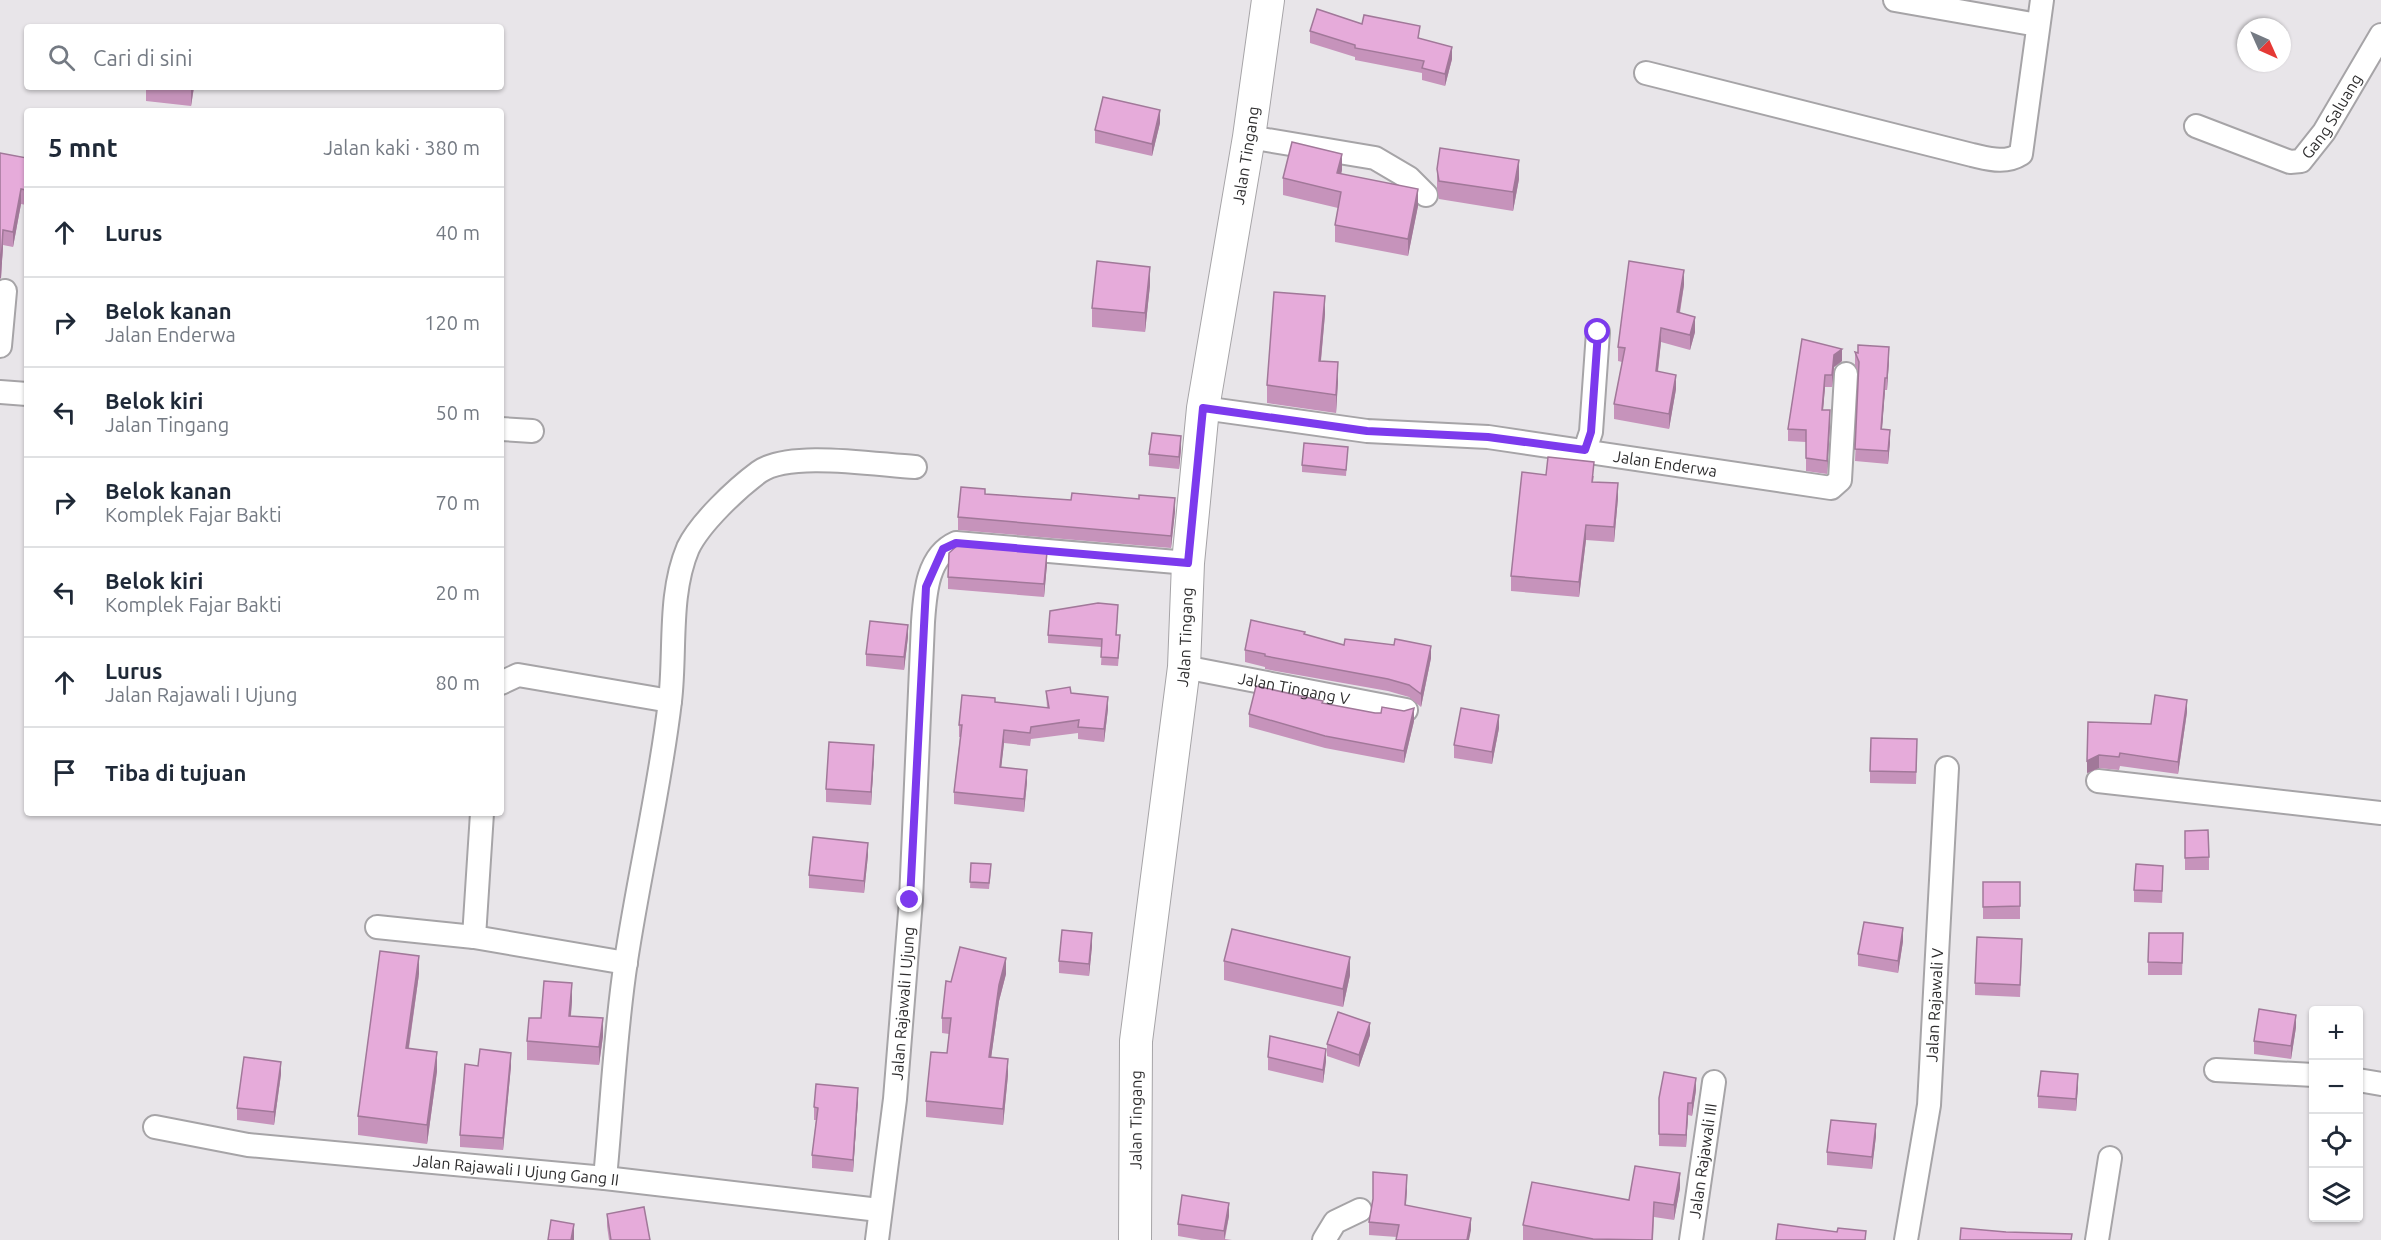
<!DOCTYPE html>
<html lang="id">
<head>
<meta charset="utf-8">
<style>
  :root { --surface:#fff; --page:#f2f2f3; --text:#1f2937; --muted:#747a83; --line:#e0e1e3 }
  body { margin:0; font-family:Ubuntu,sans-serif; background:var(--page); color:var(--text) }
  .controls { position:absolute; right:18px; bottom:18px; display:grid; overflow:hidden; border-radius:6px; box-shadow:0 2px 4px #0004 }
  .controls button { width:54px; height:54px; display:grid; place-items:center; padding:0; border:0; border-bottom:2px solid var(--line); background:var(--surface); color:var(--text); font:30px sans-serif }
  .compass { position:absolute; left:2237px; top:18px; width:54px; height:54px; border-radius:50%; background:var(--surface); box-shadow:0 2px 4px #0004; rotate:135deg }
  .stop { position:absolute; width:18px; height:18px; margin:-14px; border:4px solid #7c3aed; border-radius:50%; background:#fff }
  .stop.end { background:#7c3aed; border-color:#fff; box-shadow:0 2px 6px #0008 }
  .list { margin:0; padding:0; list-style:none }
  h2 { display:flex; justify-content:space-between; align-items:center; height:78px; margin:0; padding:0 24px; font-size:26px }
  h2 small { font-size:20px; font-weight:400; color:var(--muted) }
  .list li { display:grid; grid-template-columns:39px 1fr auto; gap:18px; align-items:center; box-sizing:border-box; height:90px; padding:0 24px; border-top:2px solid var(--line) }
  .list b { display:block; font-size:22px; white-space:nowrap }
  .list p { margin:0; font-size:20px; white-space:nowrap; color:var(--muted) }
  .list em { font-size:20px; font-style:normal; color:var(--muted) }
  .icon { flex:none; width:33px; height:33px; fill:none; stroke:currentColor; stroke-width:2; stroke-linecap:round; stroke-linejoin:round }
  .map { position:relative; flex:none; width:2381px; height:1240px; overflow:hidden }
  .search { position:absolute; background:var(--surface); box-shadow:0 2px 4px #0004; left:24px; top:24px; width:480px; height:66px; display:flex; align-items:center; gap:15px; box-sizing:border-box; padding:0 21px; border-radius:6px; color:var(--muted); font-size:22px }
  .panel { position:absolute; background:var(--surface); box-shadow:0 2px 4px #0004; left:24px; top:108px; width:480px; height:708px; border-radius:6px }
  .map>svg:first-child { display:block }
</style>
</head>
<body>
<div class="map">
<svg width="2381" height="1240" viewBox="0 0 2381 1240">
  <rect width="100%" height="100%" fill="#e8e5e9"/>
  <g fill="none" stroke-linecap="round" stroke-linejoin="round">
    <defs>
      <g id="minor">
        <polyline points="1895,0 2038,25"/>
        <path d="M1646,73L1972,155C1990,159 2005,164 2021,154L2042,0"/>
        <path id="s1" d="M2196,126L2290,162L2301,161L2324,132L2381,35"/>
        <polyline points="1249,137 1375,158 1409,178 1426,195"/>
        <polyline points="0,346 5,291"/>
        <polyline points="0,392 27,394"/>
        <path id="s2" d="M1203,408L1367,431L1488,437L1831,488L1840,480L1846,374"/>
        <polyline points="501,429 532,431"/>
        <polyline points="1585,450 1591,432 1598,332"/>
        <path id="s3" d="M1184,667L1406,710"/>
        <polyline points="501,683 518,675 670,701"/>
        <polyline points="2098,781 2381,813"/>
        <polyline points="482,813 474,937 626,963"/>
        <polyline points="377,927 474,937"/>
        <polyline points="2216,1070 2314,1075"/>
        <polyline points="2358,1080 2381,1084"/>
        <path id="s4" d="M155,1127L248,1145L605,1178L879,1210"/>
        <path d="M605,1178C612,1106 615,1032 626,961C639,874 660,788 670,701C676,652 668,595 688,548C700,523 736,489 759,472C789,450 877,465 915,467"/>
        <path id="s5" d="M877,1240L895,1099L911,900L923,622C925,594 927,556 956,543L1188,563"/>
        <polyline points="1324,1240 1335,1222 1360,1210"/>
        <path id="s6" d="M1691,1240L1714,1082"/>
        <path id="s7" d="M1906,1240L1929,1105L1947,768"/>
        <polyline points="2097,1240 2110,1158"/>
      </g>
      <g id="secondary">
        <path id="s8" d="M1135,1240L1136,1041L1184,667L1188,563L1203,408L1249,137L1268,0"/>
      </g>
    </defs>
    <!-- minor casing -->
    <use href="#minor" stroke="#a6a4a7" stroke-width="26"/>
    <!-- secondary casing -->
    <use href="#secondary" stroke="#a6a4a7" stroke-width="34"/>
    <!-- minor -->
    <use href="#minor" stroke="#fff" stroke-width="22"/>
    <!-- secondary -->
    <use href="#secondary" stroke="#fff" stroke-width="32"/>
  </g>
  <!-- wall -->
  <g fill="#c693bb">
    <polygon points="1362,24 1420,38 1452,59 1445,86 1422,80 1422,73 1355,60 1355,57 1310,43 1310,31"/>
    <polygon points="146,87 194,87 191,106 146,101"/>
    <polygon points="1160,123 1152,156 1095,143 1095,130"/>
    <polygon points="0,153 27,158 26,205 21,204 13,247 3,245 1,278"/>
    <polygon points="1437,169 1519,179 1513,211 1439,199 1437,188"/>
    <polygon points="1342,170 1341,174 1418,206 1408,256 1335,242 1335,225 1338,208 1283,195 1283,178"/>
    <polygon points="1150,285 1145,332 1092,327 1092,308"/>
    <polygon points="1684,285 1680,313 1695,332 1690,350 1661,342 1658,372 1676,389 1669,429 1614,419 1614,404 1622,362 1618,361 1618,347"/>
    <polygon points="1325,314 1321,361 1338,381 1336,413 1267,403 1267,385"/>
    <polygon points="1802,339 1842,361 1834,367 1832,387 1825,387 1823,410 1830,423 1827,474 1806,471 1806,442 1788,441 1788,429"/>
    <polygon points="1855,352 1889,360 1887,390 1885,390 1882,429 1890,442 1888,464 1855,461 1859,373 1855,365"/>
    <polygon points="1348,447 1346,476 1302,472 1302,465"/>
    <polygon points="1181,449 1179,469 1149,466 1149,454"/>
    <polygon points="1546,475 1594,476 1593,482 1618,498 1614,542 1586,540 1579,597 1511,591 1511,576"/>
    <polygon points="985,494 1071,500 1139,499 1175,511 1171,548 958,530 958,517"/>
    <polygon points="1047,564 1044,597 948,589 948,577"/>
    <polygon points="1118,613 1116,635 1120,643 1118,666 1101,665 1102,647 1048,643 1048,635"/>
    <polygon points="1305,635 1344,645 1431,658 1421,707 1409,697 1388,691 1265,669 1265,667 1245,662 1245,650"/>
    <polygon points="908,637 904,670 866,666 866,654"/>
    <polygon points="1046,691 1071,693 1108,709 1104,742 1078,739 1078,733 1031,739 1030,746 1004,743 1001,767 1027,782 1024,812 954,804 954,792 960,737 959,737 959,725 995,702 1047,708"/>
    <polygon points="1323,703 1375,713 1381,713 1414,721 1404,763 1325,748 1249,727 1249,714"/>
    <polygon points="2187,712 2178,774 2120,766 2119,770 2099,768 2087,773 2087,761 2151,724"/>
    <polygon points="1499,728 1492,764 1454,758 1454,745"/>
    <polygon points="1917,751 1916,784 1870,783 1870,771"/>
    <polygon points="874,757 871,805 826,802 826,789"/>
    <polygon points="2185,831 2209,857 2209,870 2185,870"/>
    <polygon points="868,855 864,893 809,888 809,875"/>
    <polygon points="971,863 991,870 989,889 970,888"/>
    <polygon points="2163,878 2162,903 2134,902 2134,890"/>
    <rect x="1983" y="882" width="37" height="37"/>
    <polygon points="1903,941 1898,973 1858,966 1858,954"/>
    <polygon points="1092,946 1089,976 1059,973 1059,961"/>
    <polygon points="2183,946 2182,975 2148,975 2148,962"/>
    <polygon points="2022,951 2020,997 1975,995 1975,983"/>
    <polygon points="1224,961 1350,975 1343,1007 1224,980"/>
    <polygon points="419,974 409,1048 437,1071 427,1144 358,1135 358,1116"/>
    <polygon points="1006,974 999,1001 991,1058 1008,1075 1003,1125 926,1117 926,1101 947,1053 949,1034 942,1033 942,1018 951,982"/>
    <polygon points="572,1001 571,1016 603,1036 599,1065 527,1060 527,1041 541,1018"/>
    <polygon points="2296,1027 2291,1059 2254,1054 2254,1041"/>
    <polygon points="1370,1035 1359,1067 1327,1056 1327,1044"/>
    <polygon points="1268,1057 1326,1061 1323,1083 1268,1070"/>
    <polygon points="478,1066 511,1066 503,1150 460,1147 460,1135"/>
    <polygon points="281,1074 274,1125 237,1120 237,1108"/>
    <polygon points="2078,1087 2076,1111 2038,1108 2038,1096"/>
    <polygon points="1696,1090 1692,1116 1688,1115 1686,1147 1659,1146 1659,1098"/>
    <polygon points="858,1100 853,1172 812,1168 812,1155 816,1120 814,1120 814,1107"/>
    <polygon points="1876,1136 1872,1169 1827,1165 1827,1152"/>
    <polygon points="1407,1188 1406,1205 1471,1230 1397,1237 1369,1235 1369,1222"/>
    <polygon points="1680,1188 1674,1220 1654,1217 1653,1240 1523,1240 1523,1225"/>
    <polygon points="607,1214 650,1240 609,1240 607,1226"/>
    <polygon points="1229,1216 1225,1239 1232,1240 1201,1240 1178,1236 1178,1224"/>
  </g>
  <!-- shaded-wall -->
  <g fill="#a17899">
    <polygon points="1452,47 1452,59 1445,86 1445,74"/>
    <polygon points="191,87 194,87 191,106"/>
    <polygon points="1160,110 1160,123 1152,156 1152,144"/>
    <polygon points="1342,154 1342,170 1337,190 1337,173"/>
    <polygon points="1519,160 1519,179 1513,211 1513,192"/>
    <polygon points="21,189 21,204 13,247 13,232"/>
    <polygon points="1418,189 1418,206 1408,256 1408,239"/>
    <polygon points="3,230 3,245 1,278 0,279 0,264"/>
    <polygon points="1150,267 1150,285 1145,332 1145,313"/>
    <polygon points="1684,270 1684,285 1677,327 1677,312"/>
    <polygon points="1325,296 1325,314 1319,380 1319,361"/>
    <polygon points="1695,317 1695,332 1690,350 1690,335"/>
    <polygon points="1661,328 1661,342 1656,386 1656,371"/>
    <polygon points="1889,347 1889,360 1887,390 1887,378"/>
    <polygon points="1842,349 1842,361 1834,367 1832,387 1832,375 1834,355"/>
    <polygon points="1338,362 1338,381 1336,413 1336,395"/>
    <polygon points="1676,375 1676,389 1669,429 1669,414"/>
    <polygon points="1825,375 1825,387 1822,422 1822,410"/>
    <polygon points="1885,378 1885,390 1881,441 1881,429"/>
    <polygon points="1830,410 1830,423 1827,474 1827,461"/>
    <polygon points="1890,430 1890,442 1888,464 1888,451"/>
    <polygon points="1181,436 1181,449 1179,469 1179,457"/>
    <polygon points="1618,483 1618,498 1614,542 1614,527"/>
    <polygon points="1175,498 1175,511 1171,548 1171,536"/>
    <polygon points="1586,525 1586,540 1579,597 1579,582"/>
    <polygon points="1047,552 1047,564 1044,597 1044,584"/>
    <polygon points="908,625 908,637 904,670 904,657"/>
    <polygon points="1431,646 1431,658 1421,707 1421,694"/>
    <polygon points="1108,697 1108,709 1104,742 1104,729"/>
    <polygon points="2187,700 2187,712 2178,774 2178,762"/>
    <polygon points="1414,708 1414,721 1404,763 1404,751"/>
    <polygon points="1499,715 1499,728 1492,764 1492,752"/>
    <polygon points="1004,730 1004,743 1000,779 1000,767"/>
    <polygon points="874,745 874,757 871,805 871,792"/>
    <polygon points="2099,755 2099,768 2087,773 2087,761"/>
    <polygon points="1027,770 1027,782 1024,812 1024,799"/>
    <polygon points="868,843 868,855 864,893 864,881"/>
    <polygon points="1903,928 1903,941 1898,973 1898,961"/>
    <polygon points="1092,933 1092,946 1089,976 1089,964"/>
    <polygon points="419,956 419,974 406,1066 406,1048"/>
    <polygon points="1350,957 1350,975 1343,1007 1343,989"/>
    <polygon points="1006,958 1006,974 999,1001 989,1073 989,1057 999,985"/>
    <polygon points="572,983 572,1001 569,1034 569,1016"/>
    <polygon points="2296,1015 2296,1027 2291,1059 2291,1046"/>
    <polygon points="603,1018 603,1036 599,1065 599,1047"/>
    <polygon points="1370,1023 1370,1035 1359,1067 1359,1055"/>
    <polygon points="1326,1049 1326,1061 1323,1083 1323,1070"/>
    <polygon points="437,1052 437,1071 427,1144 427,1125"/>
    <polygon points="511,1053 511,1066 503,1150 503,1138"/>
    <polygon points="1008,1059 1008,1075 1003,1125 1003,1109"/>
    <polygon points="281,1062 281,1074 274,1125 274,1112"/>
    <polygon points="2078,1074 2078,1087 2076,1111 2076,1099"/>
    <polygon points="1696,1078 1696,1090 1692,1116 1692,1103"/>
    <polygon points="858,1088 858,1100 853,1172 853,1160"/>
    <polygon points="1688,1103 1688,1115 1686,1147 1686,1135"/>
    <polygon points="1876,1124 1876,1136 1872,1169 1872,1157"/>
    <polygon points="1680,1173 1680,1188 1674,1220 1674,1205"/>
    <polygon points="1407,1175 1407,1188 1405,1217 1405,1205"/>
    <polygon points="1229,1203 1229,1216 1224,1240 1224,1231"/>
    <polygon points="1471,1218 1471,1230 1469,1240 1467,1240"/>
    <polygon points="574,1224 574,1240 571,1240"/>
  </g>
  <!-- building -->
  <g fill="#e6abda" stroke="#a17899" stroke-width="1.5">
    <polygon points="1317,9 1362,24 1364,15 1420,26 1418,38 1452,47 1445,74 1422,68 1424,61 1355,48 1355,45 1310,31"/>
    <polygon points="1103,97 1160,110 1152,144 1095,130"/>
    <polygon points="1292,142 1342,154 1337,173 1418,189 1408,239 1335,225 1341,192 1283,178"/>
    <polygon points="1440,148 1519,160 1513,192 1439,181 1437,169"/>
    <polygon points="0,153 27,158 26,190 21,189 13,232 3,230 1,263 0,264"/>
    <polygon points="1097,261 1150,267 1145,313 1092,308"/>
    <polygon points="1629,261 1684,270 1677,312 1695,317 1690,335 1661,328 1656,371 1676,375 1669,414 1614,404 1625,348 1618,347"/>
    <polygon points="1274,292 1325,296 1319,361 1338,362 1336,395 1267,385"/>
    <polygon points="1802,339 1842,349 1834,355 1832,375 1825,375 1822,410 1830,410 1827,461 1806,458 1806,430 1788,429"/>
    <polygon points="1858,345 1889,347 1887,378 1885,378 1881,429 1890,430 1888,451 1855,449 1859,362 1855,352 1858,353"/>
    <polygon points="1152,433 1181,436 1179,457 1149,454"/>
    <polygon points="1304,443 1348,447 1346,470 1302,465"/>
    <polygon points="1548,457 1594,462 1592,482 1618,483 1614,527 1586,525 1579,582 1511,576 1522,472 1546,475"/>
    <polygon points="961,487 985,489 985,494 1071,500 1072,493 1139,499 1139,495 1175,498 1171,536 958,517"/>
    <polygon points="959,544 1047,552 1044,584 948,577 949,553"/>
    <polygon points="1098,603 1118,605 1116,635 1120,635 1118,658 1101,657 1102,639 1048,635 1050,611"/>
    <polygon points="1251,620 1305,632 1304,634 1344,645 1345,639 1394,645 1395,639 1431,646 1421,694 1409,685 1388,679 1265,656 1265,654 1245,650"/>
    <polygon points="870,621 908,625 904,657 866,654"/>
    <polygon points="1256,686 1323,701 1322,703 1375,713 1381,713 1382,707 1404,711 1414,708 1404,751 1325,736 1249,714"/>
    <polygon points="1070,687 1071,693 1108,697 1104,729 1078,727 1079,720 1031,727 1030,733 1004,730 1000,767 1027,770 1024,799 954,792 962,725 959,725 962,695 995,698 995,702 1049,708 1046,691"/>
    <polygon points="2155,695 2187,700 2178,762 2120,753 2119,757 2099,755 2087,761 2088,722 2151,724"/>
    <polygon points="1461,708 1499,715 1492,752 1454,745"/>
    <polygon points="1871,738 1917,739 1916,772 1870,771"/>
    <polygon points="829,742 874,745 871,792 826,789"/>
    <polygon points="2208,830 2209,857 2185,858 2185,831"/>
    <polygon points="813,837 868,843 864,881 809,875"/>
    <polygon points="971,863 991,864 989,883 970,882"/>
    <polygon points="2136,864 2163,866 2162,891 2134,890"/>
    <polygon points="1983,882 2020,882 2020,906 1983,907"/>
    <polygon points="1864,922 1903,928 1898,961 1858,954"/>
    <polygon points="1232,929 1350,957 1343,989 1224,961"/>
    <polygon points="1062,930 1092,933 1089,964 1059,961"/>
    <polygon points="2149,933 2183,933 2182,963 2148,962"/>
    <polygon points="1977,937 2022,939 2020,985 1975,983"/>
    <polygon points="960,947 1006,958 999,985 989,1057 1008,1059 1003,1109 926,1101 931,1052 947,1053 951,1018 942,1018 946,981 951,982"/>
    <polygon points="380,951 419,956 406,1048 437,1052 427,1125 358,1116"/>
    <polygon points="544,981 572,983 569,1016 603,1018 599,1047 527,1041 529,1018 541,1018"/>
    <polygon points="2259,1009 2296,1015 2291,1046 2254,1041"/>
    <polygon points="1338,1012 1370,1023 1359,1055 1327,1044"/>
    <polygon points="1270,1036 1326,1049 1323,1070 1268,1057"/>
    <polygon points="480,1049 511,1053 503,1138 460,1135 465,1064 478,1066"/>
    <polygon points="244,1057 281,1062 274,1112 237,1108"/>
    <polygon points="2041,1071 2078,1074 2076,1099 2038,1096"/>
    <polygon points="1664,1072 1696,1078 1692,1103 1688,1103 1686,1135 1659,1134 1659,1098"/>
    <polygon points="816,1084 858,1088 853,1160 812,1155 818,1108 814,1107"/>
    <polygon points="1831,1120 1876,1124 1872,1157 1827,1152"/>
    <polygon points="1635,1166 1680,1173 1674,1205 1654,1202 1652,1240 1593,1239 1523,1225 1532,1182 1629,1200"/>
    <polygon points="1373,1172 1407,1175 1405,1205 1471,1218 1467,1240 1396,1240 1399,1225 1369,1222 1373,1199"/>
    <polygon points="1182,1195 1229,1203 1224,1231 1178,1224"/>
    <polygon points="644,1207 650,1240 611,1240 607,1214"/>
    <polygon points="551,1220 574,1224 571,1240 548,1240"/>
    <polygon points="1778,1224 1837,1232 1838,1228 1866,1231 1865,1240 1776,1240"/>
    <polygon points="1961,1228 2006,1232 2072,1234 2071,1240 1960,1240"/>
  </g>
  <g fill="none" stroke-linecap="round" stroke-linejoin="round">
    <!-- route -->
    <polyline stroke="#7c3aed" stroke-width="8" points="910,900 926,587 943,549 956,543 1188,563 1203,408 1367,431 1488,437 1585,450 1591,432 1598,332"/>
  </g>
  <g text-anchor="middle" stroke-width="5" stroke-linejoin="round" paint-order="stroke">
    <!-- street labels -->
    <g font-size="16" fill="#2e2d2e" stroke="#e8e5e9">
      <text dy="6" stroke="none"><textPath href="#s1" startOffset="166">Gang Saluang</textPath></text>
      <text dy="6" stroke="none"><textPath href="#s8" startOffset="1092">Jalan Tingang</textPath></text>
      <text dy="6" stroke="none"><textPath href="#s2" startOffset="466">Jalan Enderwa</textPath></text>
      <text dy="6" stroke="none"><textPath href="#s8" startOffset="606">Jalan Tingang</textPath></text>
      <text dy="6" stroke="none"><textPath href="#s3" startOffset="112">Jalan Tingang V</textPath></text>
      <text dy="6" stroke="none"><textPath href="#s5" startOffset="238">Jalan Rajawali I Ujung</textPath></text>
      <text dy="6" stroke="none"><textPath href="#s7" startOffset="237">Jalan Rajawali V</textPath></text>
      <text dy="6" stroke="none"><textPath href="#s8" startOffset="120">Jalan Tingang</textPath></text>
      <text dy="6" stroke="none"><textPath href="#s6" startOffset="80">Jalan Rajawali III</textPath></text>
      <text dy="6" stroke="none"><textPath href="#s4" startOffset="364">Jalan Rajawali I Ujung Gang II</textPath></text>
    </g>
  </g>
</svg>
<div class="controls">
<button>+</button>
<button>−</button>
<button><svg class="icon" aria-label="locate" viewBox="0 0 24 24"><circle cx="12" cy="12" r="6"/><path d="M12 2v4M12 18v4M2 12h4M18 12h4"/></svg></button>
<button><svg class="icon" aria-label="layers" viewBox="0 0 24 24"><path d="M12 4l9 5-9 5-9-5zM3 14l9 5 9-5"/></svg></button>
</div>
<svg class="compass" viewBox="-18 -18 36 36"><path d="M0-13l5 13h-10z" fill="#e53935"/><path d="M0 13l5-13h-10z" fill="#747a83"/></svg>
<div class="stop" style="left:1598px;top:332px"></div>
<div class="stop end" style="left:910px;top:900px"></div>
<div class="search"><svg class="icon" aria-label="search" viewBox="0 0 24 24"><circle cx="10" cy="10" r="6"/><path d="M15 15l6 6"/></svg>Cari di sini</div>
<section class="panel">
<h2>5 mnt<small>Jalan kaki · 380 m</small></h2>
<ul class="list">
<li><svg class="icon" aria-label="ahead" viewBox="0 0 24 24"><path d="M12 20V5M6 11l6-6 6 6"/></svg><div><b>Lurus</b></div><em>40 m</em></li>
<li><svg class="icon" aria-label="right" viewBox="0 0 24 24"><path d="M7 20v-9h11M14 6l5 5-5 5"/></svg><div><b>Belok kanan</b><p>Jalan Enderwa</p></div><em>120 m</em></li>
<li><svg class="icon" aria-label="left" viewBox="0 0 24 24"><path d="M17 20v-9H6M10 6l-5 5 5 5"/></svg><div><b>Belok kiri</b><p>Jalan Tingang</p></div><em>50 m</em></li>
<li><svg class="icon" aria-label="right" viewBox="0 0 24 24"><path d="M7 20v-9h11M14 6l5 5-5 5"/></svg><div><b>Belok kanan</b><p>Komplek Fajar Bakti</p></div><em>70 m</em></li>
<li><svg class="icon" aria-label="left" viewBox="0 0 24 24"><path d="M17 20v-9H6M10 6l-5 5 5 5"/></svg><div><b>Belok kiri</b><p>Komplek Fajar Bakti</p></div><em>20 m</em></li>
<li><svg class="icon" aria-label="ahead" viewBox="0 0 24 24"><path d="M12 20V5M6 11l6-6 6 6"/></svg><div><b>Lurus</b><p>Jalan Rajawali I Ujung</p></div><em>80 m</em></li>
<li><svg class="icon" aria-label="arrive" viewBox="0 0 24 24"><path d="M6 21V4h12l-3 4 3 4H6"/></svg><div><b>Tiba di tujuan</b></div></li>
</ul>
</section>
</div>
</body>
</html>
